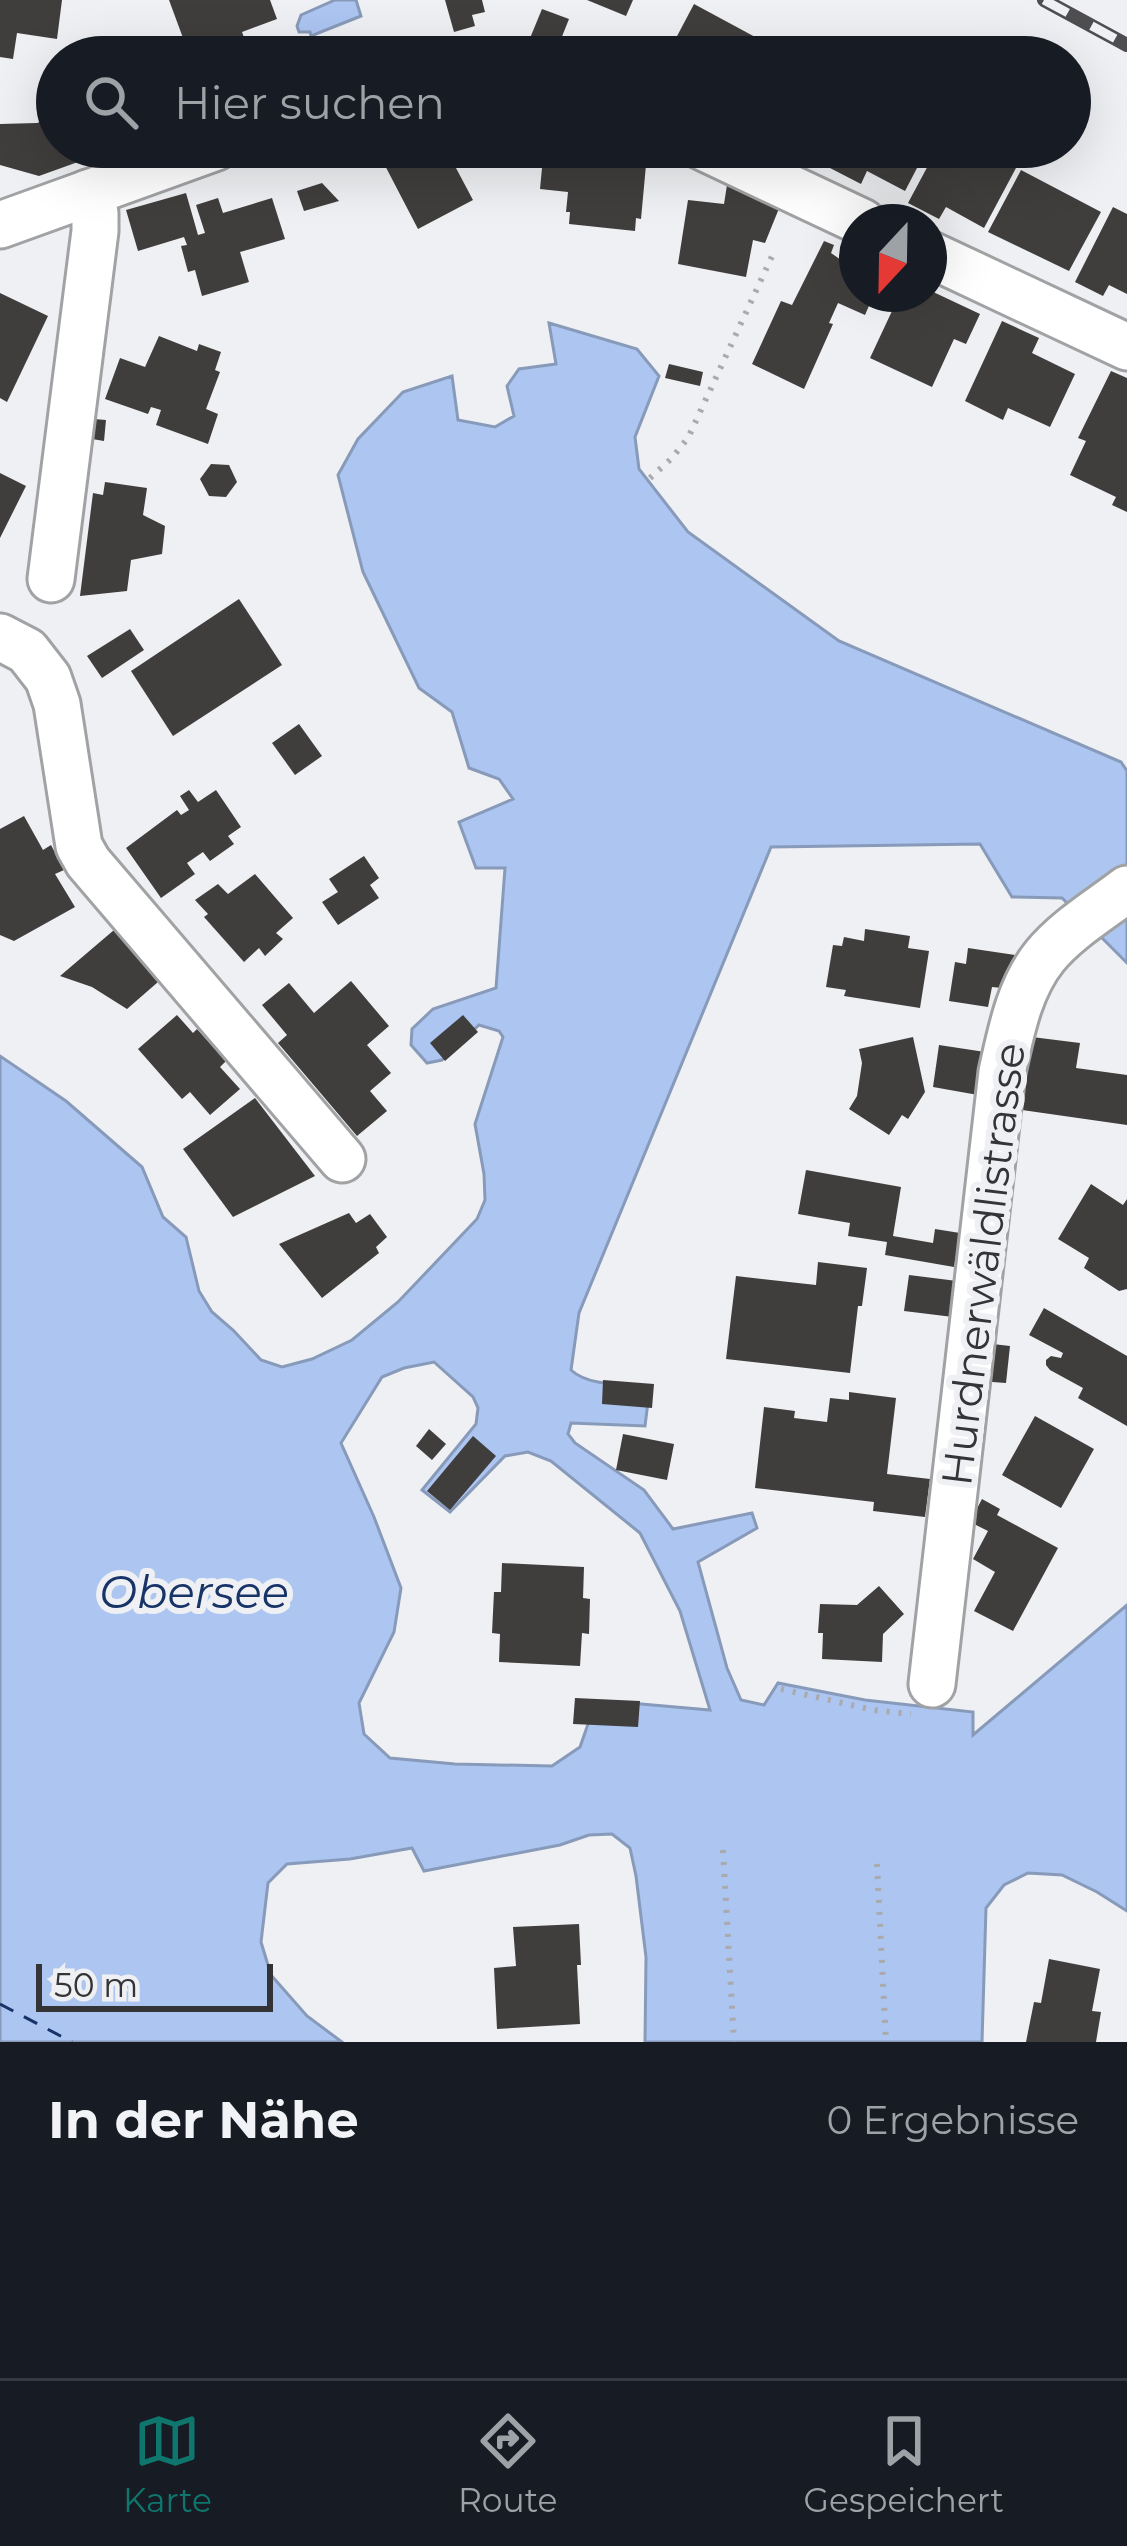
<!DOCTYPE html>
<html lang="de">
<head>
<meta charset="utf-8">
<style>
  :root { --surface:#171b24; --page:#20242c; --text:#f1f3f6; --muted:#9ea1a6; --line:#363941; --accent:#0f766e }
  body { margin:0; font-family:Montserrat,sans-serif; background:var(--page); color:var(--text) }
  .compass { position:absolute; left:839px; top:204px; width:108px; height:108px; border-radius:50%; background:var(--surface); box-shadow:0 12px 48px #0002; rotate:202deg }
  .scale { position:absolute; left:36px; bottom:30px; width:237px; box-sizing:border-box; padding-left:12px; border:6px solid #343436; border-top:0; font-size:33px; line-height:42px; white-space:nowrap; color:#343436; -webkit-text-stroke:9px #eff0f3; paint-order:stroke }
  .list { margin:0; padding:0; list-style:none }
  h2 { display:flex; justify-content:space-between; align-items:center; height:156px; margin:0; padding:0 48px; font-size:51px }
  h2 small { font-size:39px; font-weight:400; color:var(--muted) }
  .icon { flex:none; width:66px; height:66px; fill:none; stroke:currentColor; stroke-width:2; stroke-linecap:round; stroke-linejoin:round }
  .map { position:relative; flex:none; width:1127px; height:2042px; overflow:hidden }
  .search { position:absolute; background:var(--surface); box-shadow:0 12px 48px #0002; left:36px; right:36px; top:36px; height:132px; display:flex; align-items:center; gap:30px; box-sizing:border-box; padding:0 42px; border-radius:66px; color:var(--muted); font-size:45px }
  .sheet { height:336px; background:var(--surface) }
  nav { display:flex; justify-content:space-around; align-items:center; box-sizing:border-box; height:168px; border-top:3px solid var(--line); background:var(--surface); font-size:33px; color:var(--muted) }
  nav a { display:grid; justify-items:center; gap:6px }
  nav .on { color:var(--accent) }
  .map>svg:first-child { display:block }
</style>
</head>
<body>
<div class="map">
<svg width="1127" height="2042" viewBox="0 0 1127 2042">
  <rect width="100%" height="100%" fill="#eff0f3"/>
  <!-- water -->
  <g fill="#acc5f1" stroke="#889ab9" stroke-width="3" fill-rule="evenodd">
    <polygon points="335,0 356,0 361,16 311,36 310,32 299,32 297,26 301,15"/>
    <path d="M549,323L637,349L659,376L635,437L639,469L688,532L839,641L1121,762L1127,771V963L1062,898L1012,897L980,844L771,847L579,1313L571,1370C589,1387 626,1384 650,1386L645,1426L571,1423L568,1434L575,1443L644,1490L673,1529L752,1513L757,1528L698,1562L727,1668L741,1700L764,1705L778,1683L865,1700L973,1712V1735L1127,1605V1911L1097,1892L1062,1875L1028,1873L1004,1885L986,1908L982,2042H645L646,1957L636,1876L630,1848L612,1834L589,1835L560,1845L424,1871L412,1848L350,1859L287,1864L268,1883L261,1942L271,1975L307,2016L342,2042H0V1056L66,1101L142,1167L163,1217L186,1237L199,1291L212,1312L233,1330L261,1360L282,1367L312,1359L352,1340L398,1302L477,1219L485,1200L484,1174L475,1124L503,1037L499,1031L479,1025L442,1060L427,1063L411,1045L412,1029L433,1009L496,988L505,868H476L459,822L513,799L499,779L469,768L452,712L419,688L363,572L338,475L358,439L403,392L452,376L458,420L495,427L514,416L507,386L519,369L556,364ZM434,1362L473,1397L478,1408L476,1424L422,1490L450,1512L505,1456L528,1452L551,1461L640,1533L680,1611L710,1710L630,1703L588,1724L580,1747L552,1766L455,1764L390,1758L364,1734L359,1703L394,1632L401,1588L374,1517L341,1443L382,1377L404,1368Z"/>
  </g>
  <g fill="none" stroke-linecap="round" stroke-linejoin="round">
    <!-- ferry -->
    <polyline stroke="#173367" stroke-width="3" stroke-dasharray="15 12" stroke-linecap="butt" points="0,2004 72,2042"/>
  </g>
  <!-- building -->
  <g fill="#403e3d">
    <polygon points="0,0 62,0 57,39 17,33 13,59 0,57"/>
    <polygon points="169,0 270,0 277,19 242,32 249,51 234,57 190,57"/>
    <polygon points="445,0 482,0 485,12 472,15 475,26 454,32"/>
    <polygon points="587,0 633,0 626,16"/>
    <polygon points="694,4 774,47 768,57 666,57"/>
    <polygon points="542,9 569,19 555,54 528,43"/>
    <polygon points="57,116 57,147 86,147 89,158 39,176 0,165 0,124 37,123"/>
    <polygon points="393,147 458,147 448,153 473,200 418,229 379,154"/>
    <polygon points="486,147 523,147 523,152 487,155"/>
    <polygon points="544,147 581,147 580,158 646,165 641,219 636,218 635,231 569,224 570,212 566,212 568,192 540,189"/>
    <polygon points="841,147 928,147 905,191 867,171 861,184 830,168"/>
    <polygon points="938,147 976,147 1016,168 984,228 946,207 939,219 908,203"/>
    <polygon points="1021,170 1101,212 1069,271 988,232"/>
    <polygon points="322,183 339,201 304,211 297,191"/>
    <polygon points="727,185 760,191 780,206 765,243 753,240 746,277 678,264 688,200 724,204"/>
    <polygon points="186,193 198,235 205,233 196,205 218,198 223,213 272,198 285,239 240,252 249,282 202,296 195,270 188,272 181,246 187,245 184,237 138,251 126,210"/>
    <polygon points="1113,207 1127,214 1127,294 1109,285 1103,296 1075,282"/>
    <polygon points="824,241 834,245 831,253 857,271 857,294 874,294 865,315 838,303 829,323 833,324 804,389 752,364 781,301 792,305"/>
    <polygon points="929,290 980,314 966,344 954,339 932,387 870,358 892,311 882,306 887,294 929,294"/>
    <polygon points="0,293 48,316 7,402 0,398"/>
    <polygon points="1002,321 1039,338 1032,353 1075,374 1050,427 1008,408 1003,420 965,401"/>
    <polygon points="159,336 197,351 199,344 221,352 215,370 220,372 206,409 218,414 208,444 156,425 161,410 151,407 148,414 105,399 120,358 145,367"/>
    <polygon points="669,364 703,372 700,386 665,378"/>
    <polygon points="1111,371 1127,378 1127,512 1112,505 1116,497 1070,475 1086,441 1078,438"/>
    <polygon points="94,419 106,420 104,441 92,439"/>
    <polygon points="211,464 229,465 237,482 226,497 209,496 200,479"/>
    <polygon points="0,473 26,486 0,538"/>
    <polygon points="105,482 147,488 143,515 165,526 162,554 131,560 127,591 80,596 93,493 103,495"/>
    <polygon points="239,599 282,665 173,736 131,671"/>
    <polygon points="130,629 144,650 102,678 87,656"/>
    <polygon points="299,724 322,756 295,775 272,743"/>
    <polygon points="189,790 198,802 216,790 241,827 228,836 234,844 210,861 203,852 187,863 195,874 161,898 126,848 177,810 181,815 189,810 180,796"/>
    <polygon points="24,816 43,850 51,845 64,870 55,874 75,907 14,941 0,935 0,829"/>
    <polygon points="364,856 379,878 370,885 379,898 338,925 322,902 338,892 329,879"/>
    <polygon points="255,874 293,918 276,933 283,939 265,956 259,948 244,962 204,917 208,914 195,900 218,884 228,894"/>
    <polygon points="865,929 910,936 908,948 929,951 920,1008 844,996 846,990 826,987 833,945 842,946 844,937 864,941"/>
    <polygon points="114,930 158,982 127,1009 92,987 60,976"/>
    <polygon points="968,948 1015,955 1002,988 992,987 988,1007 949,1001 955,962 966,964"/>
    <polygon points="351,981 389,1026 367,1045 391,1073 370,1091 387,1111 357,1136 278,1043 287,1035 262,1005 289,983 314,1013"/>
    <polygon points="177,1015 193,1033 197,1029 226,1061 220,1067 240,1089 210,1115 190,1092 182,1099 138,1049"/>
    <polygon points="463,1015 478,1032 445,1061 430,1043"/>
    <polygon points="913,1037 925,1092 908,1119 902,1115 889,1135 849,1109 857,1096 862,1063 859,1049"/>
    <polygon points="1032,1037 1080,1043 1076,1068 1127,1075 1127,1125 1022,1110"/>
    <polygon points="939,1045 985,1052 978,1095 933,1087"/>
    <polygon points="255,1098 315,1176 233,1217 183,1149"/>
    <polygon points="806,1170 901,1187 893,1236 933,1243 935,1229 960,1233 954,1267 885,1255 887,1242 848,1236 850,1223 798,1214"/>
    <polygon points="1091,1184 1123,1205 1127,1199 1127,1289 1119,1291 1084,1268 1089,1258 1058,1239"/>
    <polygon points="349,1213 356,1223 370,1214 387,1237 376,1247 379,1253 322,1298 279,1244"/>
    <polygon points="818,1262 867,1268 862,1306 858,1306 850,1373 726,1359 736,1276 816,1285"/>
    <polygon points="909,1275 957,1281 953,1317 904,1311"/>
    <polygon points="1044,1308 1127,1356 1127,1426 1078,1398 1083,1388 1050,1370 1046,1365 1046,1360 1051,1356 1061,1358 1063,1353 1029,1335"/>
    <polygon points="984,1343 1010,1346 1006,1383 979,1381"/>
    <polygon points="603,1380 654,1384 652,1408 602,1404"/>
    <polygon points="849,1392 896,1398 887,1474 930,1479 925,1517 873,1511 874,1502 755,1488 764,1407 795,1411 794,1418 827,1422 830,1398 849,1400"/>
    <polygon points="1035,1416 1094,1449 1061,1508 1002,1475"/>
    <polygon points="429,1429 446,1444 432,1460 416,1446"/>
    <polygon points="623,1434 674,1444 667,1480 616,1470"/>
    <polygon points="473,1436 496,1456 450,1510 427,1491"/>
    <polygon points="982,1499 1000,1509 997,1515 1058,1548 1013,1631 974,1611 995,1572 973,1559 988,1531 970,1522"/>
    <polygon points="502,1563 584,1567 583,1598 590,1599 589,1634 582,1633 580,1666 499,1662 500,1634 492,1633 494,1592 501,1592"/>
    <polygon points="879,1586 904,1614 883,1634 882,1662 822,1659 823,1633 818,1633 820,1604 857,1605"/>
    <polygon points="575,1698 640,1701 638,1727 573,1724"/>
    <polygon points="579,1924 581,1965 577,1965 580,2024 497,2029 494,1968 516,1966 513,1927"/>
    <polygon points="1049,1959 1100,1969 1092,2011 1101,2012 1096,2042 1026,2042 1034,2002 1041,2003"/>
  </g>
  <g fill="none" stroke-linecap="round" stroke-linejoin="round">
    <defs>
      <g id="minor">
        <polyline points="703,147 862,222"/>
        <polyline points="0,225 216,147"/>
        <polyline points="929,254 1127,347"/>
        <polyline points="51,579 95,231 95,213 88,193"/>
        <polyline points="0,637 27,651 48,678 57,704 79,846 88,862 342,1159"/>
        <path d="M932,1684L1002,1072C1011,1032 1019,988 1045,956C1066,930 1101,909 1127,889"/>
      </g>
    </defs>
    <!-- minor casing -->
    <use href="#minor" stroke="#a1a2a4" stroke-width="51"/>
    <!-- path -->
    <g stroke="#aaaaad" stroke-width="6" stroke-dasharray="3 9" stroke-linecap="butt">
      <polyline points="650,478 671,459 688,438 773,254"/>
      <polyline points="781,1689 873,1710 911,1714"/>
      <polyline points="723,1850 734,2042"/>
      <polyline points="877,1864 886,2042"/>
    </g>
    <!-- minor -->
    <use href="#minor" stroke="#fff" stroke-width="45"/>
    <defs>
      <polyline id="rail" points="1044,0 1127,45"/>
    </defs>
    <!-- rail casing -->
    <use href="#rail" stroke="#4e4e50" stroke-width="14"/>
    <!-- rail -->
    <use href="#rail" stroke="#eff0f3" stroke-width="9" stroke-dasharray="27" stroke-linecap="butt"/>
  </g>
  <g text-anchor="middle" stroke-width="12" stroke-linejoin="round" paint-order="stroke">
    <!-- street labels -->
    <g font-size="42" fill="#343436" stroke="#eff0f3">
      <text transform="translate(983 1264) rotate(-83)" y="15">Hurdnerwäldlistrasse</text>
    </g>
    <!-- water labels -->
    <g font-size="45" font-style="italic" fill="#173367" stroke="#eff0f3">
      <text x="194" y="1608">Obersee</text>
    </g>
  </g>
</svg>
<svg class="compass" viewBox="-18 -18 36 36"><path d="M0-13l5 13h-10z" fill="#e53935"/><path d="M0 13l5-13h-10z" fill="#9ea1a6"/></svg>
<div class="scale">50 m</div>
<div class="search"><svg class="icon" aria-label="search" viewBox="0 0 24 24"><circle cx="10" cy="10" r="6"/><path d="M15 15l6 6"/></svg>Hier suchen</div>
</div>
<section class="sheet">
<h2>In der Nähe<small>0 Ergebnisse</small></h2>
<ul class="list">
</ul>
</section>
<nav>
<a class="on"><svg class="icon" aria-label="map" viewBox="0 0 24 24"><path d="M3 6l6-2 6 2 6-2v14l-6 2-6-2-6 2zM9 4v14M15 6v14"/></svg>Karte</a>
<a><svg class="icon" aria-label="directions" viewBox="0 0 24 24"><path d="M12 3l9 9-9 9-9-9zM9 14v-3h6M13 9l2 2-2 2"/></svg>Route</a>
<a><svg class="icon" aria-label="saved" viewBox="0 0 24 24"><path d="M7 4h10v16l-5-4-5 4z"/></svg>Gespeichert</a>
</nav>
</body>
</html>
